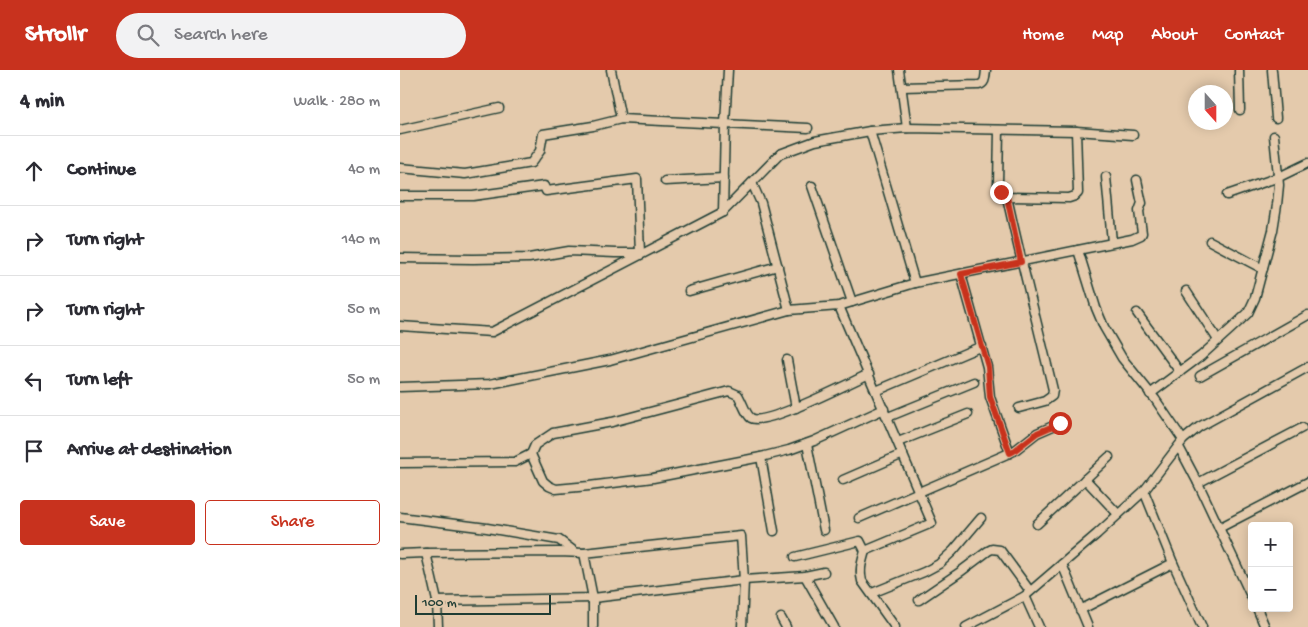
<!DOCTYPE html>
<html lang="en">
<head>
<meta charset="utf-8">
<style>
  :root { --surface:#fff; --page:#f2f2f3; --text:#2b2b33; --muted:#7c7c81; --line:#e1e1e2; --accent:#c8321e }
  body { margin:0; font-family:"Gochi Hand",sans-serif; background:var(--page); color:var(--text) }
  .controls { position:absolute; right:15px; bottom:15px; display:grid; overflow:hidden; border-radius:5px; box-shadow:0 2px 12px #0003 }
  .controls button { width:45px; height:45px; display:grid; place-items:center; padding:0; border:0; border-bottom:1px solid var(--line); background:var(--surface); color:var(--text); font:25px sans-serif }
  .compass { position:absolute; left:788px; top:15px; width:45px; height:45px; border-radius:50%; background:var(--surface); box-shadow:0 2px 12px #0003; rotate:159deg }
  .scale { position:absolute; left:15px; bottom:12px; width:136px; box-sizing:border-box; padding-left:5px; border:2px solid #1f3d34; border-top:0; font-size:14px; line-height:18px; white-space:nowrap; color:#1f3d34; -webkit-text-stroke:4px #e4caac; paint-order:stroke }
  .stop { position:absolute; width:15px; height:15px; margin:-11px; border:4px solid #c8321e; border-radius:50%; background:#fff }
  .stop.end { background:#c8321e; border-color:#fff; box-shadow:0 1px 5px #0008 }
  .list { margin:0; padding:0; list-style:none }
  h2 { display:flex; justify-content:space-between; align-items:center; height:65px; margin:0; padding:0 20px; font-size:21px }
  h2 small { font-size:16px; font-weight:400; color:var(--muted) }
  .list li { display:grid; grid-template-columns:32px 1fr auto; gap:15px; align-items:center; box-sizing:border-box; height:70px; padding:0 20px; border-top:1px solid var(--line) }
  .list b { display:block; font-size:19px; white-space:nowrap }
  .list em { font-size:16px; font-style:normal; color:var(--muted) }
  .actions { display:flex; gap:10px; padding:15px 20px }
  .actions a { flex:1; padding:11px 0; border:1px solid var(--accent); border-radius:5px; text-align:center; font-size:18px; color:var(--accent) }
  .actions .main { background:var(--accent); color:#fff }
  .icon { flex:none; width:28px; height:28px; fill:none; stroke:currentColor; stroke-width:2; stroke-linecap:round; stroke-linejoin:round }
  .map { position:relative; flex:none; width:908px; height:557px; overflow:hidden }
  header { display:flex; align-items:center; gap:30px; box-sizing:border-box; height:70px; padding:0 25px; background:var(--accent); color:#fff }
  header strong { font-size:24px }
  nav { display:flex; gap:28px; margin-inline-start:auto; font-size:18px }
  .search { width:350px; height:45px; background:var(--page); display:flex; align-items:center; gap:12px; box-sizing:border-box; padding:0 18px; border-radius:28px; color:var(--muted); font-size:19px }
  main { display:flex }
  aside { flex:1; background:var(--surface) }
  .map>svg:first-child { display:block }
</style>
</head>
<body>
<header>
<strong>Strollr</strong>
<div class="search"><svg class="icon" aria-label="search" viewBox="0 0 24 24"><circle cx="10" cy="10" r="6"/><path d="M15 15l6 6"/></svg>Search here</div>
<nav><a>Home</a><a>Map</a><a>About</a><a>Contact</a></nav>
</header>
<main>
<aside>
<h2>4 min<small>Walk · 280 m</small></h2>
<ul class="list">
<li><svg class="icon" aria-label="ahead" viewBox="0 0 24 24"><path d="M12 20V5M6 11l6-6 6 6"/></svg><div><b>Continue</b></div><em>40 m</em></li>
<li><svg class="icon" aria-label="right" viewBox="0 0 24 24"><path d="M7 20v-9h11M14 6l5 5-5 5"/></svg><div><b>Turn right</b></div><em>140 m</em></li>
<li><svg class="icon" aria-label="right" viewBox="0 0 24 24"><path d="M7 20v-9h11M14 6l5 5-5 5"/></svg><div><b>Turn right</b></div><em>50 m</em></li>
<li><svg class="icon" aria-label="left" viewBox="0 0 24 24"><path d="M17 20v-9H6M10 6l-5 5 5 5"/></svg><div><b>Turn left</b></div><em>50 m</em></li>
<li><svg class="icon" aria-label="arrive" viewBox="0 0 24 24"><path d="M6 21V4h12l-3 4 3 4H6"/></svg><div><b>Arrive at destination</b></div></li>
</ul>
<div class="actions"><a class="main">Save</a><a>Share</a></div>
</aside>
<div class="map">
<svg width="908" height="557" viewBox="0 0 908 557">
  <rect width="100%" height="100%" fill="#e4caac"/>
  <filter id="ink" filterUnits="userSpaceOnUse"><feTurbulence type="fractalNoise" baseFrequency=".02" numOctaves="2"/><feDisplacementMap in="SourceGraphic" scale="10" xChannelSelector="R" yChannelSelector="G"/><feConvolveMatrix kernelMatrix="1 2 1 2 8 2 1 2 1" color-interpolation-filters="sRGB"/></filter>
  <g filter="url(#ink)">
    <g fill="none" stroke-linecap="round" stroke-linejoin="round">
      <defs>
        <g id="minor">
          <polyline points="211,0 221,49"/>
          <polyline points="499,0 507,58"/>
          <polyline points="839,0 840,40"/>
          <polyline points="872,0 876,48"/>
          <path d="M502,17L579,15C586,13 585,7 586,0"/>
          <polyline points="0,60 99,38"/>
          <polyline points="599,60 598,114 601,122 607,127 669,128 675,126 678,123 676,61"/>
          <polyline points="470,61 515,213"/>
          <polyline points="0,98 65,104 131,93 140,81 143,64 193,56 221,49 408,58"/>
          <polyline points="706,107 712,172"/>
          <polyline points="265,111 324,108"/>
          <polyline points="352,113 361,133 389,240"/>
          <polyline points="412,116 452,232"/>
          <polyline points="827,125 879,107 908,93"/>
          <polyline points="0,126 73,126 144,116 146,121 237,109 240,183"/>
          <path d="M607,127C621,192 638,256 653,320L652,326L645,331L619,338"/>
          <polyline points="323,142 325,54 328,0"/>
          <polyline points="810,171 863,199"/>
          <polyline points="678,180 696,238 704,257 722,288 755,329 783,370"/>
          <polyline points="0,188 73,189 129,188 169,181 215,183 242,183"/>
          <polyline points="561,204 587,297 590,327 610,383"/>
          <polyline points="289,221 378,196"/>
          <polyline points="786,221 818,270"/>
          <polyline points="737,243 780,302"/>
          <polyline points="0,256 92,262 323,142 380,84 415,71 470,61 507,58 676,61 733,65"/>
          <polyline points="387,290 396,338"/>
          <polyline points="800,306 908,245"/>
          <polyline points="0,317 90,314 210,290 389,240 439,236 515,213 732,169 741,165 742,163 739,141 742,133 741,129 737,110"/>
          <polyline points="476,321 582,276"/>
          <polyline points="750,324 801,286 833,257 848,243 855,228 873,160 877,135 879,115 874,66"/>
          <polyline points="488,347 574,312"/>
          <polyline points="498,372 568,344"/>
          <polyline points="407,374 424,460"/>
          <polyline points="779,377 798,413 852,528"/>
          <polyline points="131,384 143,411 149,416 156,419 189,416 253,408 361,387 389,380 414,371 484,339"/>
          <polyline points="361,387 374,461"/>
          <path d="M0,393L115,392L131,384L135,375L153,363L212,352L329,321L338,325C342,331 346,345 351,348C365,357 451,312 469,304"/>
          <polyline points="685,409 718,444"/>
          <polyline points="443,410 503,384"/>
          <polyline points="798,413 902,358"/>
          <polyline points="744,421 773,493 802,557"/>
          <polyline points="0,447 87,458 159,470 175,482"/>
          <polyline points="459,448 614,381 637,363 660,353"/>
          <polyline points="637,454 709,387"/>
          <polyline points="819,458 908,412"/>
          <path d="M465,481C462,492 459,500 462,511L495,557"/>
          <polyline points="26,483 159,482 184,483 341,466 344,510 342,557"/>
          <polyline points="184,483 193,528 193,557"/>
          <polyline points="0,484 26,483 37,531 193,528 344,510 405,506 424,502"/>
          <polyline points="395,487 460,471 465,481 532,453 439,236"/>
          <polyline points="662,494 688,557"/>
          <polyline points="405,506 434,557"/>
          <polyline points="472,523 524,502 539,494 553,481 581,448"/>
          <polyline points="625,526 639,557"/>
          <polyline points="519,530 560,502 588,481 592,479 600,480 630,521"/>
          <polyline points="37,531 38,557"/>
          <polyline points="857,538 865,557"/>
          <polyline points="680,540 773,493"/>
          <polyline points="381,548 386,557"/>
          <polyline points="566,557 625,526 697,464 744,421 783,370 799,357 908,297"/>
        </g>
      </defs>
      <!-- minor casing -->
      <use href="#minor" stroke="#1f3d34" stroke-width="11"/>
      <!-- minor -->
      <use href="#minor" stroke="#e4caac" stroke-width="8"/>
    </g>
  </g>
  <g fill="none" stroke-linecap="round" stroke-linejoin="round" filter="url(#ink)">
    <!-- route -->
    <polyline stroke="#c8321e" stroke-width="6" points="601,122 607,127 621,192 561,204 588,297 590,327 610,383 614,381 637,363 660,353"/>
  </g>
</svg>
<div class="controls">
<button>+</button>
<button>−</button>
</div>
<svg class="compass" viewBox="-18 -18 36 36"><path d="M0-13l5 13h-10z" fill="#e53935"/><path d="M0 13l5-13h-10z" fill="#7c7c81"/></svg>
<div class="scale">100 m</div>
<div class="stop" style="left:660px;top:353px"></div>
<div class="stop end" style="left:601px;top:122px"></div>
</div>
</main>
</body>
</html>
